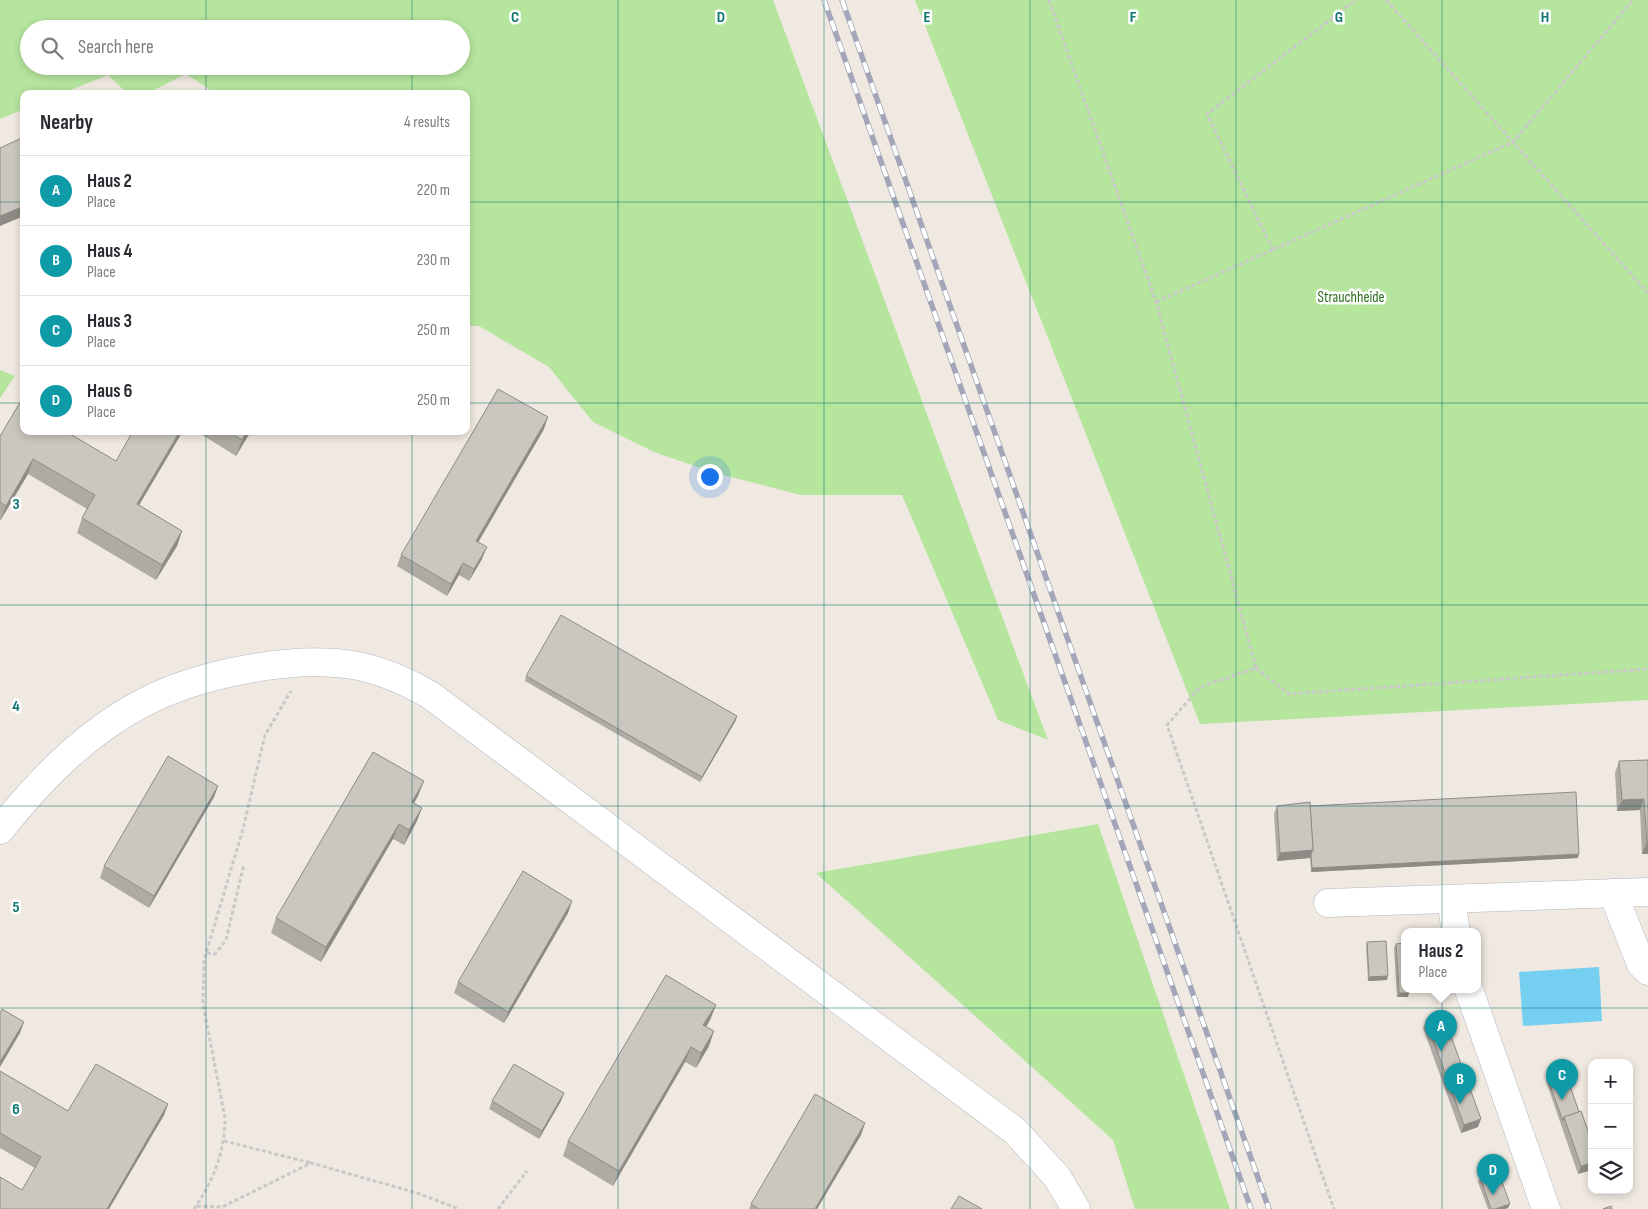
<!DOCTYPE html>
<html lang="en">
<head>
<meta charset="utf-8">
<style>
  :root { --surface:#fff; --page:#f2f2f3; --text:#2b2b33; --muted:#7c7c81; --line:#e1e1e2; --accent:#4264fb }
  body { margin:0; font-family:"Sofia Sans Condensed",sans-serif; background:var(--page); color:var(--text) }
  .controls { position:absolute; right:15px; bottom:15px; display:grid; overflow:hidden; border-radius:10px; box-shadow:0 2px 8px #0003 }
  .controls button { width:45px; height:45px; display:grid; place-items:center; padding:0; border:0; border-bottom:1px solid var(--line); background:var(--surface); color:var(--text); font:25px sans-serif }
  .you { position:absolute; left:709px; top:476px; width:18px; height:18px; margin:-12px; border:4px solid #fff; border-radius:50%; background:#1a73e8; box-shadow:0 0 0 8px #1a73e833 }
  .badge { display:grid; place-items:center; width:32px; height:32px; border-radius:50%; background:var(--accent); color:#fff; font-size:16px; font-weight:700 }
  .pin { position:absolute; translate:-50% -41px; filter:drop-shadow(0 1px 2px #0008) }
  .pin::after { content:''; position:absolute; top:26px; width:18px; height:15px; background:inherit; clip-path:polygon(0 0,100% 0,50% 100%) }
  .popup { position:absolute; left:1401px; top:928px; width:80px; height:65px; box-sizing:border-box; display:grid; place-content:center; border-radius:10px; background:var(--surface); filter:drop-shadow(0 1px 4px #0005); font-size:16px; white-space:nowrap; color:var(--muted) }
  .popup b { font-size:19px; color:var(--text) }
  .popup::after { content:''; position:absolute; left:50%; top:100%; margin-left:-10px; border:10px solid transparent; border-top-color:var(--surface) }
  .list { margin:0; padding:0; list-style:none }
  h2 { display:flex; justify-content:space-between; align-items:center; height:65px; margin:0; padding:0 20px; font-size:21px }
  h2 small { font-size:16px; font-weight:400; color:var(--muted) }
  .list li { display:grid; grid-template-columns:32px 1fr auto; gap:15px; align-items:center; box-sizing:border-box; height:70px; padding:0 20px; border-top:1px solid var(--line) }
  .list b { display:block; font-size:19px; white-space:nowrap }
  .list p { margin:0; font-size:16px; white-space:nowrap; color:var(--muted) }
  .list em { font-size:16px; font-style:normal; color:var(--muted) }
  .icon { flex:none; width:28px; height:28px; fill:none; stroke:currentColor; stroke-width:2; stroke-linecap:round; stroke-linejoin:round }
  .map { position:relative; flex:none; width:1648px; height:1209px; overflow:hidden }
  .search { position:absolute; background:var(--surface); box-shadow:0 2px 8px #0003; left:20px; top:20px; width:450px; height:55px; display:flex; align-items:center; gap:12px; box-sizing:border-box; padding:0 18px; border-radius:28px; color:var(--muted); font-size:19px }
  .panel { position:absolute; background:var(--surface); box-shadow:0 2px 8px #0003; left:20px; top:90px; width:450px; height:345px; border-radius:10px }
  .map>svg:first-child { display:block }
</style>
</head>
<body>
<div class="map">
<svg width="1648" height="1209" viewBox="0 0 1648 1209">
  <rect width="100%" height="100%" fill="#efe9e1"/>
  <!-- green -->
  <g fill="#b6e59e" fill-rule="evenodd">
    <path d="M0,0H773L1048,740L998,720L902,495H801L715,473L654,452L593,422L549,367L479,326H466V94H208L209,89L186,74L146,94H128L108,75L61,94H24V109L0,119ZM29,29H461V66H29Z"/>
    <polygon points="915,0 1648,0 1648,700 1200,724"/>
    <polygon points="0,370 15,376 0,398"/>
    <polygon points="1098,824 1230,1209 1135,1209 1113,1140 816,873"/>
  </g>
  <!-- water -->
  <polygon fill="#75cff0" points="1599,967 1602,1021 1523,1026 1519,972"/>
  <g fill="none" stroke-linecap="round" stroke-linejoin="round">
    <defs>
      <g id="minor">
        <path d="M0,830C40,780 85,733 143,703C197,674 293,655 353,665C381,670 406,681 430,695L1015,1131L1057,1177L1076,1209"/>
        <polyline points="1613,893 1641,964 1648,971"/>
        <polyline points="1451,899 1456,932"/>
        <polyline points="1328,903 1648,892"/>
        <polyline points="1469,990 1546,1209"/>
      </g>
    </defs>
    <!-- minor casing -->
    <use href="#minor" stroke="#b4b7c1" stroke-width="29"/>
    <!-- path -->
    <g stroke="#c9c9c9" stroke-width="3" stroke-dasharray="4 2.5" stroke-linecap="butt">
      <polyline points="1049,0 1156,302 1256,668 1200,687 1167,725 1334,1209"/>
      <polyline points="1386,0 1648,293"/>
      <polyline points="1273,250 1207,114 1356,0"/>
      <polyline points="1156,302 1513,142 1633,0"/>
      <polyline points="1256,668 1289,694 1648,669"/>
      <polyline points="207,953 215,954 226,940 244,864"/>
      <polyline points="224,1141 311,1163"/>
      <polyline points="197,1206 222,1207 311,1163 417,1193 459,1209"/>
      <path d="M194,1209C213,1181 225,1152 225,1118L203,1004L204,960L243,829L265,735L291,691"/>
      <polyline points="498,1209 527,1171"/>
    </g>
    <!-- minor -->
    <use href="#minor" stroke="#fff" stroke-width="28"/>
    <defs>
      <g id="rail">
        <polyline points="824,0 1251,1209"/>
        <polyline points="842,0 1269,1209"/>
      </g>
    </defs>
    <!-- rail casing -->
    <use href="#rail" stroke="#a3a6b8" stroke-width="5.5"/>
    <!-- rail -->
    <use href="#rail" stroke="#fff" stroke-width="4" stroke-dasharray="11" stroke-linecap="butt"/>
  </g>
  <!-- wall -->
  <g fill="#afaba4">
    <polygon points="544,429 478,542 482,559 469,581 459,575 447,596 397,566 401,555"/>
    <polygon points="196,431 251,431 236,456"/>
    <polygon points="0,436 139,505 182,531 177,546 156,580 77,533 82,518 87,509 28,474 0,521"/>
    <polygon points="526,676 736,720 700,782 525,681"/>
    <polygon points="1648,760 1648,854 1642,854 1640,810 1617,811 1615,773 1619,761"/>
    <polygon points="218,786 214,797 149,908 100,878 104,866"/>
    <polygon points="418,796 414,803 422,808 416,823 404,845 393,839 321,962 271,933 276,918"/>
    <polygon points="1277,806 1310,806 1578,858 1311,872 1310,858 1277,861 1274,814"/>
    <polygon points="572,901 568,913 504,1023 454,993 458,982"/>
    <polygon points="1367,942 1387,980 1368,981 1366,946"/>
    <polygon points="1396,944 1408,997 1397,997 1394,948"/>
    <polygon points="716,1005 710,1020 706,1027 709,1046 696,1068 685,1062 613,1186 563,1156 568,1141"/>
    <polygon points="1426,1020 1478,1127 1461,1133 1423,1028"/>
    <polygon points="0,1071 68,1111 168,1104 164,1115 109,1209 0,1209 0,1177 22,1190 35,1168 0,1148"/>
    <polygon points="1547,1077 1579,1112 1592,1142 1578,1174 1546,1081"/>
    <polygon points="564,1093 561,1101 539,1139 489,1109 492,1101"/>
    <polygon points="865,1123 861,1135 817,1209 749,1209 751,1204"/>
    <polygon points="1480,1177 1508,1208 1504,1209 1488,1209 1478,1182"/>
  </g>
  <!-- shaded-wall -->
  <g fill="#8e8b86">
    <polygon points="24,206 24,216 0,226 0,216"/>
    <polygon points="548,417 544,429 472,553 476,541"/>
    <polygon points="180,431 183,431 131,519 137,504"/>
    <polygon points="247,431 251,431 236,456 242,440"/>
    <polygon points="33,459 28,474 0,521 6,506"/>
    <polygon points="182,531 177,546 156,580 162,565"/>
    <polygon points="487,547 482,559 469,581 474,569"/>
    <polygon points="463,563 459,575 447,596 451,584"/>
    <polygon points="737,716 736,720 700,782 702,777"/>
    <polygon points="424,781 418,796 406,817 412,802"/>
    <polygon points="218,786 214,797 149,908 154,896"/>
    <polygon points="1644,799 1640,810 1617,811 1622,800"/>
    <polygon points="422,808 416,823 404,845 409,830"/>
    <polygon points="399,824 393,839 321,962 326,947"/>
    <polygon points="1647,842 1648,842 1648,854 1642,854"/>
    <polygon points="1313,850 1310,858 1277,861 1280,853"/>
    <polygon points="1579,854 1578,858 1311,872 1312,868"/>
    <polygon points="572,901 568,913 504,1023 508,1012"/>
    <polygon points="1388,976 1387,980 1368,981 1369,977"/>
    <polygon points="1399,993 1409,993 1408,997 1397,997"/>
    <polygon points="716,1005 710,1020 698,1041 703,1025"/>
    <polygon points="24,1022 20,1033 0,1067 0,1062"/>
    <polygon points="714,1031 709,1046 696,1068 701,1053"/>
    <polygon points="691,1047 685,1062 613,1186 619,1171"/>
    <polygon points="564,1093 561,1101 539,1139 542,1131"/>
    <polygon points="168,1104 164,1115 109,1209 107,1209"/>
    <polygon points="1481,1119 1478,1127 1461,1133 1464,1125"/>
    <polygon points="865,1123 861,1135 817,1209 815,1209"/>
    <polygon points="1592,1163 1592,1170 1578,1174 1581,1166"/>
    <polygon points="1510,1204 1508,1208 1504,1209 1495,1209"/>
  </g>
  <!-- building -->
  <g fill="#cbc7bf" stroke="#8e8b86">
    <polygon points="24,137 24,206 0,216 0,148"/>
    <polygon points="498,389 548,417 476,541 487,547 474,569 463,563 451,584 401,555"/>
    <polygon points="24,396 24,431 65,431 116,461 133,431 180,431 137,504 182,531 162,565 82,518 95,495 33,459 6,506 0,502 0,436"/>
    <polygon points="227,431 247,431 242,440"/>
    <polygon points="561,615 737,716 702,777 526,676"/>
    <polygon points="373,752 424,781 412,802 422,808 409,830 399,824 326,947 276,918"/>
    <polygon points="168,756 218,786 154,896 104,866"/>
    <polygon points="1648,760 1648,842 1647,842 1644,799 1622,800 1619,761"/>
    <polygon points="1576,792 1579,854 1312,868 1311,854 1313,850 1310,806"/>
    <polygon points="1310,802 1313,850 1280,853 1277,806"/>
    <polygon points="523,871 572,901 508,1012 458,982"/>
    <polygon points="1386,941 1388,976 1369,977 1367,942"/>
    <polygon points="1405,943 1405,990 1409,990 1409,993 1399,993 1396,944"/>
    <polygon points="666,975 716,1005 703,1025 714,1031 701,1053 691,1047 619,1171 568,1141"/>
    <polygon points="2,1009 24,1022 0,1062 0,1013"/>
    <polygon points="1443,1014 1481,1119 1464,1125 1426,1020"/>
    <polygon points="96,1064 168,1104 107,1209 0,1209 0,1177 22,1190 41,1157 0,1133 0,1071 68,1111"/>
    <polygon points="514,1064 564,1093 542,1131 492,1101"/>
    <polygon points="1565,1071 1579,1112 1564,1117 1563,1121 1547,1077"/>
    <polygon points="815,1094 865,1123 815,1209 759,1209 751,1204"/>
    <polygon points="1581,1111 1592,1142 1592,1163 1581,1166 1564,1117"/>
    <polygon points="1498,1171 1510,1204 1495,1209 1491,1209 1480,1177"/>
    <polygon points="959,1196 982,1209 951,1209"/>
    <polygon points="1611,1206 1612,1209 1603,1209"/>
  </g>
  <!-- grid -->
  <path fill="none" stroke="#0f766e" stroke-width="1" stroke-opacity="0.55" d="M206,0V29M412,0V29M618,0V1209M824,0V1209M1030,0V1209M1236,0V1209M1442,0V1209M206,66V94M412,66V94M0,202H24M466,202H1648M0,403H24M466,403H1648M206,431V1209M412,431V1209M0,605H1648M0,806H1648M0,1008H1648"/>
  <g text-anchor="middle" stroke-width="5" stroke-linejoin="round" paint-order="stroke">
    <!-- park labels -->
    <g font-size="15" fill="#2c6e1b" stroke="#fff">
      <text x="1351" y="302">Strauchheide</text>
    </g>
  </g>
  <g font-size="16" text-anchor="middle" font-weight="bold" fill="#0f766e" stroke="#fff" stroke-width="5" stroke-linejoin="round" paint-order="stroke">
    <text x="515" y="22">C</text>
    <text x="721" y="22">D</text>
    <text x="927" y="22">E</text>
    <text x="1133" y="22">F</text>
    <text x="1339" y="22">G</text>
    <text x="1545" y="22">H</text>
    <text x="16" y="509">3</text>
    <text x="16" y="711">4</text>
    <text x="16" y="912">5</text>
    <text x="16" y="1114">6</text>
  </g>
</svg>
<div class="controls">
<button>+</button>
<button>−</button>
<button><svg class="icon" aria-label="layers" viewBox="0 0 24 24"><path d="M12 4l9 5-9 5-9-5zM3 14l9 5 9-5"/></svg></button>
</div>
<div class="you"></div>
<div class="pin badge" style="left:1441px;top:1051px;background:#0f9aa8">A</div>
<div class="popup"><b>Haus 2</b>Place</div>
<div class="pin badge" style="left:1460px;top:1104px;background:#0f9aa8">B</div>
<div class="pin badge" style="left:1562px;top:1100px;background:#0f9aa8">C</div>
<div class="pin badge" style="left:1493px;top:1195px;background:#0f9aa8">D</div>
<div class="search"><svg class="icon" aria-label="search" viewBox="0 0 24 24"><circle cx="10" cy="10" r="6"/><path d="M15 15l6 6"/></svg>Search here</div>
<section class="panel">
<h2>Nearby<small>4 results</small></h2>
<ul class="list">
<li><span class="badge" style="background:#0f9aa8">A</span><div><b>Haus 2</b><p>Place</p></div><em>220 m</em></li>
<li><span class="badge" style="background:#0f9aa8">B</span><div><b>Haus 4</b><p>Place</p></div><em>230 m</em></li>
<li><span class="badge" style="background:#0f9aa8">C</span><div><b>Haus 3</b><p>Place</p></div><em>250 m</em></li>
<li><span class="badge" style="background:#0f9aa8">D</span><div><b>Haus 6</b><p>Place</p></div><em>250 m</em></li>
</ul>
</section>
</div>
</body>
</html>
